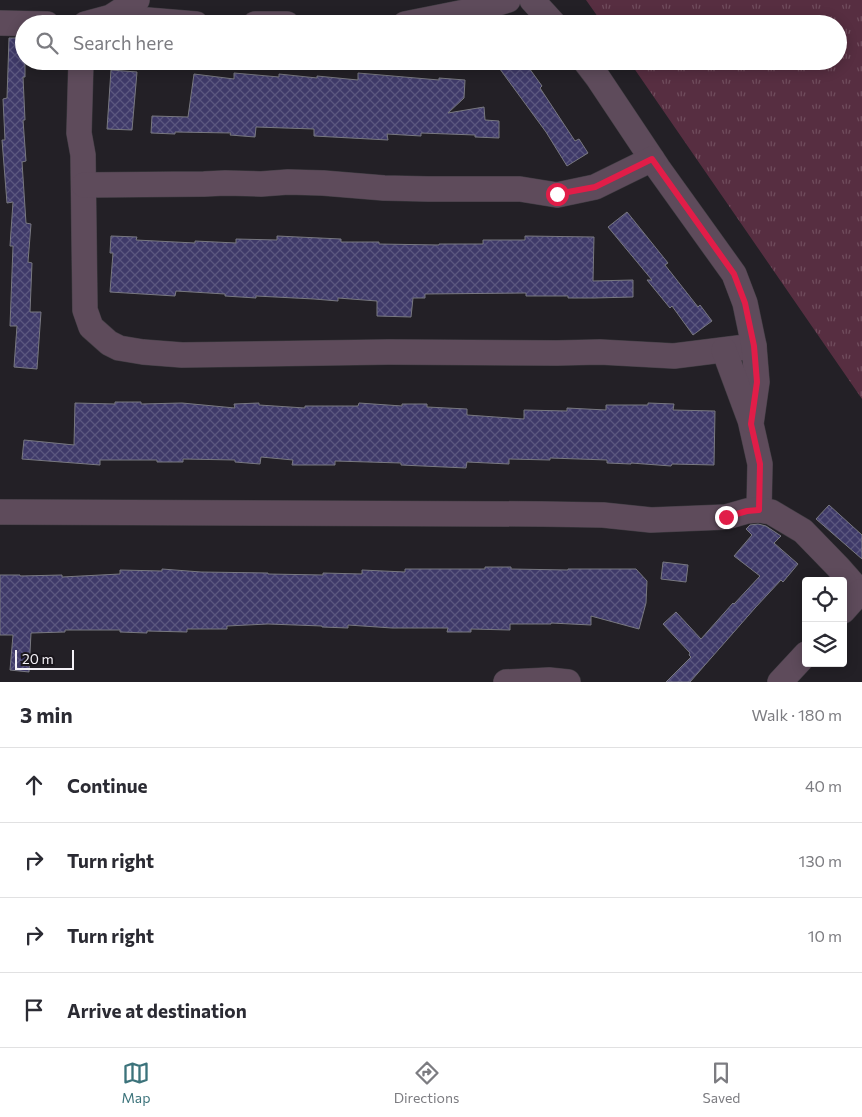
<!DOCTYPE html>
<html lang="en">
<head>
<meta charset="utf-8">
<style>
  :root { --surface:#fff; --page:#f2f2f3; --text:#2b2b33; --muted:#7c7c81; --line:#e1e1e2; --accent:#3c737b }
  body { margin:0; font-family:Commissioner,sans-serif; background:var(--page); color:var(--text) }
  .controls { position:absolute; right:15px; bottom:15px; display:grid; overflow:hidden; border-radius:5px; box-shadow:0 2px 12px #0003 }
  .controls button { width:45px; height:45px; display:grid; place-items:center; padding:0; border:0; border-bottom:1px solid var(--line); background:var(--surface); color:var(--text); font:25px sans-serif }
  .scale { position:absolute; left:15px; bottom:12px; width:59px; box-sizing:border-box; padding-left:5px; border:2px solid #f4f1f6; border-top:0; font-size:14px; line-height:18px; white-space:nowrap; color:#f4f1f6; -webkit-text-stroke:4px #1a161c; paint-order:stroke }
  .stop { position:absolute; width:15px; height:15px; margin:-11px; border:4px solid #e11d48; border-radius:50%; background:#fff }
  .stop.end { background:#e11d48; border-color:#fff; box-shadow:0 1px 5px #0008 }
  .list { margin:0; padding:0; list-style:none }
  h2 { display:flex; justify-content:space-between; align-items:center; height:65px; margin:0; padding:0 20px; font-size:21px }
  h2 small { font-size:16px; font-weight:400; color:var(--muted) }
  .list li { display:grid; grid-template-columns:32px 1fr auto; gap:15px; align-items:center; box-sizing:border-box; height:75px; padding:0 20px; border-top:1px solid var(--line) }
  .list b { display:block; font-size:19px; white-space:nowrap }
  .list em { font-size:16px; font-style:normal; color:var(--muted) }
  .icon { flex:none; width:28px; height:28px; fill:none; stroke:currentColor; stroke-width:2; stroke-linecap:round; stroke-linejoin:round }
  .map { position:relative; flex:none; width:862px; height:682px; overflow:hidden }
  .search { position:absolute; background:var(--surface); box-shadow:0 2px 12px #0003; left:15px; right:15px; top:15px; height:55px; display:flex; align-items:center; gap:12px; box-sizing:border-box; padding:0 18px; border-radius:28px; color:var(--muted); font-size:19px }
  .sheet { height:365px; background:var(--surface) }
  nav { display:flex; justify-content:space-around; align-items:center; box-sizing:border-box; height:70px; border-top:1px solid var(--line); background:var(--surface); font-size:14px; color:var(--muted) }
  nav a { display:grid; justify-items:center; gap:2px }
  nav .on { color:var(--accent) }
  .map>svg:first-child { display:block }
</style>
</head>
<body>
<div class="map">
<svg width="862" height="682" viewBox="0 0 862 682">
  <defs>
    <pattern id="grass-tufts" width="24" height="20" patternUnits="userSpaceOnUse" patternTransform="scale(1.25)"><rect width="24" height="20" fill="#572e41"/><path d="M3 7l-1-3M5 7V3M7 7l1-3M15 17l-1-3M17 17v-4M19 17l1-3" fill="none" stroke="#704d5d"/></pattern>
    <pattern id="building-cross-hatch" width="8" height="8" patternUnits="userSpaceOnUse" patternTransform="scale(1.25)"><rect width="8" height="8" fill="#3f3a69"/><path d="M0 0l8 8M0 8l8-8" fill="none" stroke="#5b577f"/></pattern>
  </defs>
  <rect width="100%" height="100%" fill="#232026"/>
  <!-- grass -->
  <polygon fill="url(#grass-tufts)" points="586,0 862,0 862,399 629,61 838,61 838,24 603,24"/>
  <!-- building -->
  <g fill="url(#building-cross-hatch)" stroke="#787880">
    <polygon points="9,38 21,38 22,54 24,54 24,61 25,61 25,77 23,77 25,120 23,120 26,161 22,162 26,223 31,224 28,262 32,263 30,312 41,312 37,369 14,367 17,326 10,326 13,246 10,246 13,202 7,203 2,140 5,140 3,99 7,98"/>
    <polygon points="494,61 524,61 542,86 540,88 575,141 579,139 588,153 567,166 546,132"/>
    <polygon points="111,70 137,72 132,130 107,129"/>
    <polygon points="234,73 279,77 279,74 317,78 317,76 358,80 358,73 439,80 439,78 465,80 464,98 448,113 484,107 485,120 499,121 499,138 475,137 475,135 421,133 421,136 387,134 388,140 314,136 314,129 256,127 255,137 230,135 231,133 175,132 175,134 151,133 152,116 188,117 194,74 234,79"/>
    <polygon points="627,212 668,263 665,265 698,307 700,305 712,321 693,335 672,306 670,308 647,280 652,280 608,227"/>
    <polygon points="111,236 137,237 136,240 195,243 195,241 236,243 236,239 277,240 277,236 341,239 341,242 379,242 379,244 439,245 439,244 483,244 483,240 525,240 525,236 594,237 593,281 633,280 633,297 594,298 568,298 568,296 526,296 526,293 425,294 425,298 413,298 411,317 377,316 377,301 338,298 338,301 314,299 256,296 256,298 225,296 225,294 176,291 175,296 110,292 113,253 110,253"/>
    <polygon points="115,402 141,402 141,404 182,403 235,408 234,404 259,403 259,405 305,408 305,406 358,406 359,403 402,406 402,404 427,404 427,407 467,409 467,415 524,419 524,410 567,411 567,408 606,410 606,405 648,405 648,403 674,404 673,410 715,411 714,465 672,464 671,466 631,463 631,464 607,463 607,460 550,458 550,460 509,459 509,464 467,462 466,468 401,465 401,463 335,461 335,465 292,465 293,460 261,457 260,464 235,462 235,460 183,459 183,462 157,462 157,460 100,460 100,465 22,459 24,440 74,445 75,403 115,404"/>
    <polygon points="829,505 862,535 862,559 816,519"/>
    <polygon points="758,524 766,526 781,536 774,543 798,564 783,582 781,580 755,608 690,682 666,682 691,657 689,655 690,653 663,624 676,612 701,639 733,603 734,604 760,576 734,556 752,535 746,529 750,525"/>
    <polygon points="663,562 688,565 686,582 661,579"/>
    <polygon points="485,567 511,567 511,569 568,570 568,569 636,569 647,581 646,603 639,629 591,616 591,625 551,623 551,624 510,624 510,630 471,629 471,632 447,632 448,628 392,628 348,625 348,628 322,627 322,626 268,624 227,626 227,629 187,629 187,632 147,631 147,633 120,632 120,630 65,630 65,632 31,633 29,672 10,670 13,635 0,635 0,575 20,575 20,576 62,575 62,577 120,574 120,570 162,571 162,569 201,572 268,573 268,574 323,575 323,573 362,574 362,570 405,572 405,569 485,569"/>
  </g>
  <g fill="none" stroke-linecap="round" stroke-linejoin="round">
    <defs>
      <g id="minor">
        <polyline points="532,0 554,24"/>
        <polyline points="111,17 196,24"/>
        <polyline points="0,23 47,24"/>
        <polyline points="85,24 111,17 137,0"/>
        <polyline points="255,24 287,24"/>
        <polyline points="405,24 475,10 508,0"/>
        <polyline points="81,61 79,133 83,155 85,310 91,327 109,343 119,348 143,352 182,355 389,352 557,353 600,352 674,356 754,346"/>
        <polyline points="585,61 598,78 658,168 734,274 745,303 754,346 757,382 751,424 760,464 759,510"/>
        <polyline points="84,185 204,184 225,183 261,184 288,182 323,183 384,188 428,189 520,189 557,195 595,187 652,159"/>
        <polyline points="724,350 750,420"/>
        <polyline points="0,512 542,514 603,515 651,520 726,517 747,511 759,510 771,512 803,531 838,567 862,594"/>
        <polyline points="843,611 860,592"/>
        <polyline points="506,682 549,680 568,682"/>
        <polyline points="780,682 806,654"/>
      </g>
    </defs>
    <!-- minor casing -->
    <use href="#minor" stroke="#403d43" stroke-width="26"/>
    <!-- minor -->
    <use href="#minor" stroke="#5e4b5b" stroke-width="25"/>
  </g>
  <g fill="none" stroke-linecap="round" stroke-linejoin="round">
    <!-- route -->
    <polyline stroke="#e11d48" stroke-width="6" points="557,194 595,187 652,159 734,274 745,303 754,346 757,382 751,424 760,464 759,510 747,511 726,517"/>
  </g>
</svg>
<div class="controls">
<button><svg class="icon" aria-label="locate" viewBox="0 0 24 24"><circle cx="12" cy="12" r="6"/><path d="M12 2v4M12 18v4M2 12h4M18 12h4"/></svg></button>
<button><svg class="icon" aria-label="layers" viewBox="0 0 24 24"><path d="M12 4l9 5-9 5-9-5zM3 14l9 5 9-5"/></svg></button>
</div>
<div class="scale">20 m</div>
<div class="stop" style="left:557px;top:194px"></div>
<div class="stop end" style="left:726px;top:517px"></div>
<div class="search"><svg class="icon" aria-label="search" viewBox="0 0 24 24"><circle cx="10" cy="10" r="6"/><path d="M15 15l6 6"/></svg>Search here</div>
</div>
<section class="sheet">
<h2>3 min<small>Walk · 180 m</small></h2>
<ul class="list">
<li><svg class="icon" aria-label="ahead" viewBox="0 0 24 24"><path d="M12 20V5M6 11l6-6 6 6"/></svg><div><b>Continue</b></div><em>40 m</em></li>
<li><svg class="icon" aria-label="right" viewBox="0 0 24 24"><path d="M7 20v-9h11M14 6l5 5-5 5"/></svg><div><b>Turn right</b></div><em>130 m</em></li>
<li><svg class="icon" aria-label="right" viewBox="0 0 24 24"><path d="M7 20v-9h11M14 6l5 5-5 5"/></svg><div><b>Turn right</b></div><em>10 m</em></li>
<li><svg class="icon" aria-label="arrive" viewBox="0 0 24 24"><path d="M6 21V4h12l-3 4 3 4H6"/></svg><div><b>Arrive at destination</b></div></li>
</ul>
</section>
<nav>
<a class="on"><svg class="icon" aria-label="map" viewBox="0 0 24 24"><path d="M3 6l6-2 6 2 6-2v14l-6 2-6-2-6 2zM9 4v14M15 6v14"/></svg>Map</a>
<a><svg class="icon" aria-label="directions" viewBox="0 0 24 24"><path d="M12 3l9 9-9 9-9-9zM9 14v-3h6M13 9l2 2-2 2"/></svg>Directions</a>
<a><svg class="icon" aria-label="saved" viewBox="0 0 24 24"><path d="M7 4h10v16l-5-4-5 4z"/></svg>Saved</a>
</nav>
</body>
</html>
